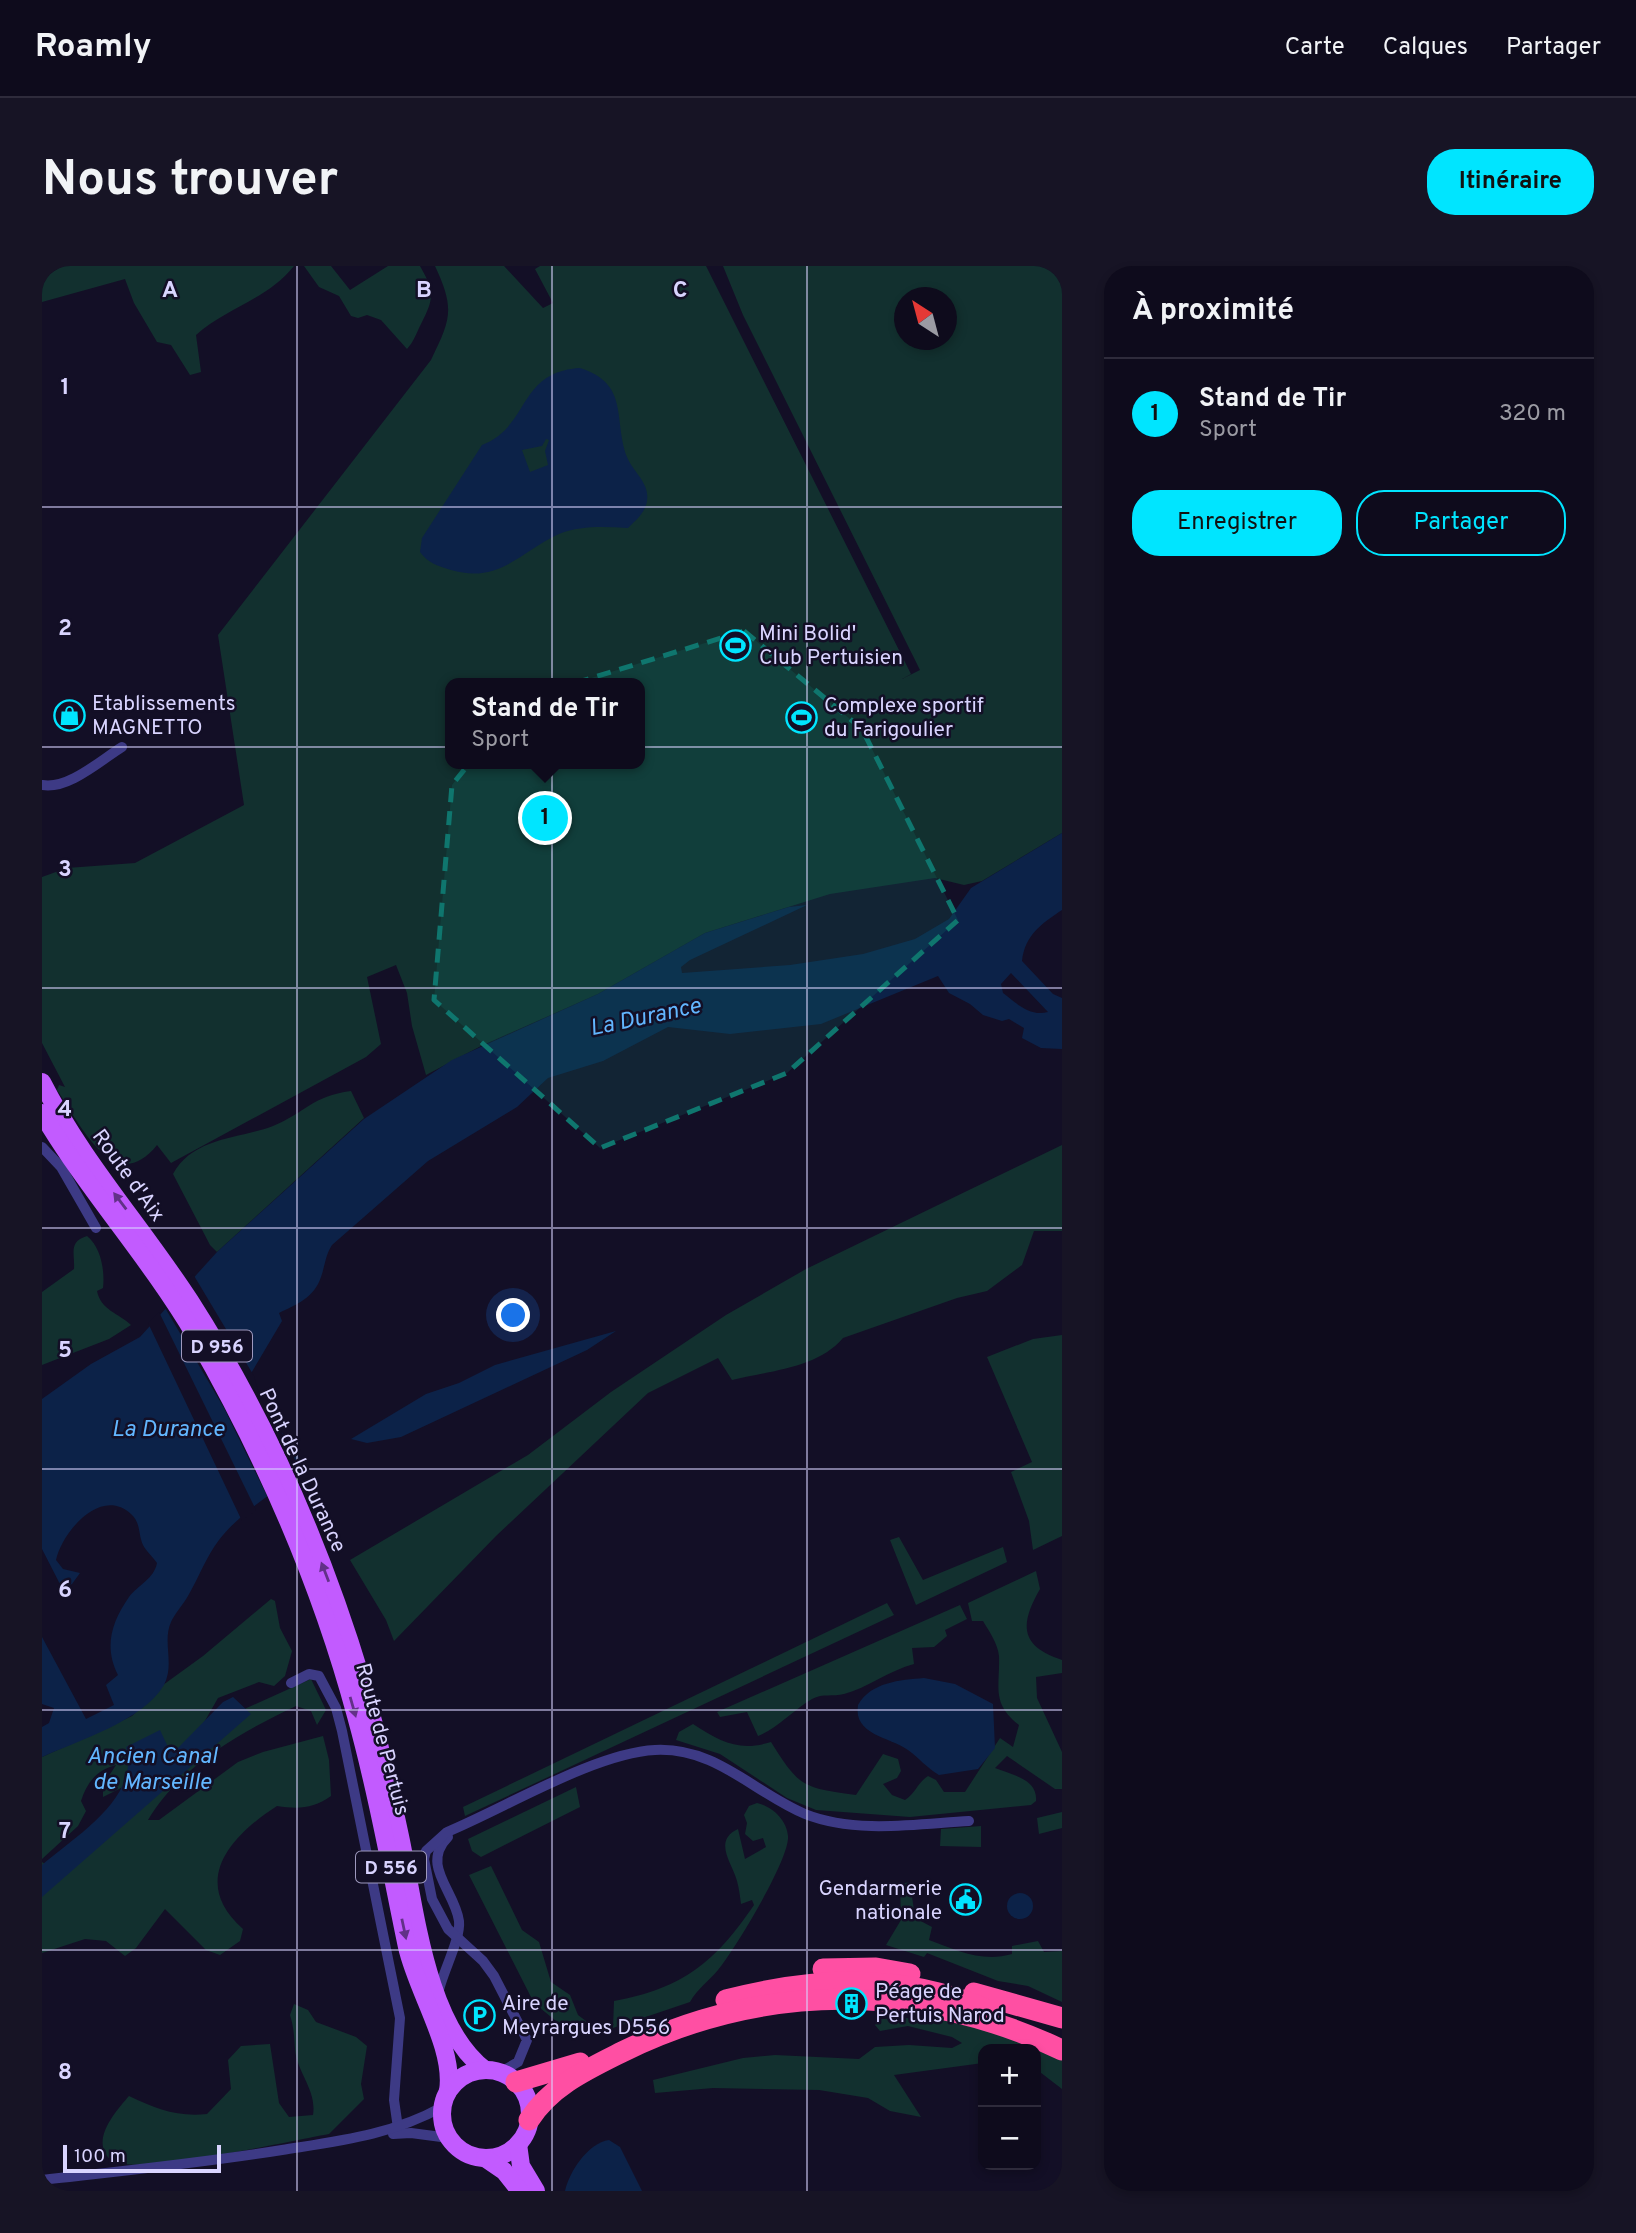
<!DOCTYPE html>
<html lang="fr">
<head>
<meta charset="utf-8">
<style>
  :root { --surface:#0e0b1c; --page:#171425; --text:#f1f3f6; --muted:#9b9ba3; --line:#2e2b3b; --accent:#00e5ff }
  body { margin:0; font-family:Overpass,sans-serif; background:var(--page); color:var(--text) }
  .controls { position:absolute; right:21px; bottom:21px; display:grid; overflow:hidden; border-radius:14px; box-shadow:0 4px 10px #0003 }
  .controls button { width:63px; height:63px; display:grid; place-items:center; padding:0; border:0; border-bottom:2px solid var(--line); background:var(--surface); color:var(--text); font:35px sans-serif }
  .compass { position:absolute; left:852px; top:21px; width:63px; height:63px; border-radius:50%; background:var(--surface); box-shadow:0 4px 10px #0003; rotate:324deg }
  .scale { position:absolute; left:21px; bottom:18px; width:158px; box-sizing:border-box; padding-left:7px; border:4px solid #d9d4ff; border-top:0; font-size:19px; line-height:24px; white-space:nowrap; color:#d9d4ff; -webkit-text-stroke:5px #130f26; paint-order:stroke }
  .you { position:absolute; left:472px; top:1050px; width:24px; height:24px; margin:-18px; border:5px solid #fff; border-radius:50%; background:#1a73e8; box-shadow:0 0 0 10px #1a73e833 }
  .badge { display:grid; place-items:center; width:46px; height:46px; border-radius:50%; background:var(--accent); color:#111; font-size:23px; font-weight:700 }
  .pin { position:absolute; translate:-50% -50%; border:4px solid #fff; box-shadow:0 2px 7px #0006 }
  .popup { position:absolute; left:403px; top:412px; width:200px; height:91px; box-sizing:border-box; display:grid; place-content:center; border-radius:14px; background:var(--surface); filter:drop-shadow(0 2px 5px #0005); font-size:23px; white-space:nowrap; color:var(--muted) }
  .popup b { font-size:26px; color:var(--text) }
  .popup::after { content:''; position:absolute; left:50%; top:100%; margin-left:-14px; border:14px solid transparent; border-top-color:var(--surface) }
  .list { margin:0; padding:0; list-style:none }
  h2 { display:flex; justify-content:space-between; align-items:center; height:91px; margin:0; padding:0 28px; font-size:30px }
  h2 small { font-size:23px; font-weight:400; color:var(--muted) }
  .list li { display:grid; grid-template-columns:46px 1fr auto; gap:21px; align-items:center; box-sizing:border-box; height:112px; padding:0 28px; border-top:2px solid var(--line) }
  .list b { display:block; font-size:26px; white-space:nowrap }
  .list p { margin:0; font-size:23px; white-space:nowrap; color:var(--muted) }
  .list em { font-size:23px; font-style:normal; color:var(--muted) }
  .actions { display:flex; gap:14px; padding:21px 28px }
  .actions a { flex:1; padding:16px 0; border:2px solid var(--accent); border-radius:28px; text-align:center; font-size:24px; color:var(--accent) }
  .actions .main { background:var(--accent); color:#111 }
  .map { position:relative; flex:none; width:1020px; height:1925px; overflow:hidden; border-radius:28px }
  header { display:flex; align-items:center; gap:42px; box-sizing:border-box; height:98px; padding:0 35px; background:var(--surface); border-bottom:2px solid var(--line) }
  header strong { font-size:33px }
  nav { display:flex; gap:38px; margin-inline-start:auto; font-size:24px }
  .intro { display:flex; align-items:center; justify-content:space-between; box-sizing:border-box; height:168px; padding:0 42px }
  h1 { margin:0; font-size:49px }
  .button { padding:18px 32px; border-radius:28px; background:var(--accent); color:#111; font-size:24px; font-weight:700 }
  main { display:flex; gap:42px; padding:0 42px }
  aside { flex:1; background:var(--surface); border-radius:28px; box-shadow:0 4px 10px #0003 }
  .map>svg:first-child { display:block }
</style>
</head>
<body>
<header>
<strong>Roamly</strong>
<nav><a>Carte</a><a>Calques</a><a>Partager</a></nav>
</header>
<div class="intro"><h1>Nous trouver</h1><a class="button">Itinéraire</a></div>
<main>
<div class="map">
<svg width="1020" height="1925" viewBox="0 0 1020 1925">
  <rect width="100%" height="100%" fill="#130f26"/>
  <!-- green -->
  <g fill="#12302f" fill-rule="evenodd">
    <path d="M20,0H252C226,33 184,42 154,69L159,106L148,109L129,79L115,76L92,37L83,13L0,36V13Z"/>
    <path d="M262,0H289L308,24L346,0H378C393,26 392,33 379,58C374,68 372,75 365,83L339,54L325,49L316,52L309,50L297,30L277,21Z"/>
    <path d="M393,0H462L501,42L511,37L493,3L498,0H664L869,408L860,413L878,404L701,49L681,0H1020V567L940,615L922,619L893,612L788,628L663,667L556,728L439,780L384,809L370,760L365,727L354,699L325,711L339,778L324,791L129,897L115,879C72,933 37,856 15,824L17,819L23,821L0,777V611L25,602L93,597L202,539L176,369L389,94C409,53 413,43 393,0ZM862,32H904V74H862ZM408,417H598V498H408Z"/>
    <path d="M309,825L322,852L175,986L168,979L131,908C151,871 197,873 231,860C263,847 270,830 309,825Z"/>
    <path d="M1020,879V965H992L980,999L945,1025L915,1032L801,1072C776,1102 727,1105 690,1114L676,1092L606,1127L454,1270L352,1375L344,1354L308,1294L486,1189L569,1126L684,1049L764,1003Z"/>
    <path d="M45,970C59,981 63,1005 61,1022L55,1025C59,1044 76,1047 89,1059L67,1073L0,1099V1026L32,1003C33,987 26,976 45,970Z"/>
    <polygon points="1020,1069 1020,1270 991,1284 987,1255 969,1206 990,1196 945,1091 991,1073"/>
    <polygon points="857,1271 881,1314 961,1281 965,1296 874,1339 848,1274"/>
    <path d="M994,1305L998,1323C978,1358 977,1380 1020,1394V1407L994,1411L995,1432L1020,1486V1523H1013L965,1490L953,1502C970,1509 996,1513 994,1535L989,1539L868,1551L774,1544L745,1532L678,1488L634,1474L637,1466L651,1458C679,1476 697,1486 729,1476C757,1521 761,1522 814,1529L841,1488L856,1493L859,1505L855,1512L841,1518L850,1529L863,1534C874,1527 875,1517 886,1510L894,1514L902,1526H923L958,1472L971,1481L977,1459C949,1437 958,1421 957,1390C956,1378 947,1365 941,1355H930L926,1337Z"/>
    <path d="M229,1333L233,1335L238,1362L250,1385L243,1410L232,1420L217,1416L176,1432L152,1474L87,1518L61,1531V1519L74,1499C55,1504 45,1516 39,1535L44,1545L36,1560L0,1593V1491L90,1450L121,1419L161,1390Z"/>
    <polygon points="845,1337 852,1349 423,1550 421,1541"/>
    <path d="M918,1339L925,1353L903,1364L905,1370L892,1381L870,1382L872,1398C848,1404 825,1422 802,1428C791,1431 781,1427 770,1433C753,1443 733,1464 716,1470L705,1446L678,1451L675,1446Z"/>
    <path d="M269,1413L284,1444L275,1459L269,1445L254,1440C199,1466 137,1501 106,1554H117L196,1496L221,1486L281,1470L287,1494L289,1530C271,1543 256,1543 235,1540C187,1571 148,1616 201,1663L198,1675L178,1689L164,1684L123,1643L94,1682L83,1690L64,1675L43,1673L0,1687V1596L3,1598L187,1450Z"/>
    <polygon points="534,1521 538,1541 439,1591 430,1585 426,1573"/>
    <path d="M715,1537C730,1540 745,1554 746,1570C748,1593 692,1685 676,1704C666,1716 656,1722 648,1736L571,1762L572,1735C642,1722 673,1696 712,1639L710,1634L699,1638C698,1630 697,1622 695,1615C691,1598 670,1575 696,1563L703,1593L724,1581L721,1572L711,1575L703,1568L705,1557L702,1549L707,1540Z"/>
    <polygon points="1020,1546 1020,1562 997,1568 995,1552"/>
    <polygon points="939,1560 939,1581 898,1580 899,1563"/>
    <polygon points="449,1600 480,1664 497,1676 509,1716 528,1729 536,1749 548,1758 550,1764 540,1766 514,1755 492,1737 427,1609"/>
    <path d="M868,1616L873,1652L890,1661L887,1674C915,1684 940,1697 970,1688V1680L996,1675L1002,1686L1020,1685V1736L986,1720L956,1715L885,1687L882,1691L844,1679L859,1654L858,1618Z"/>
    <path d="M252,1738L266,1744L274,1756L314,1771L325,1780L319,1818L322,1833L287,1868C254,1874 90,1910 70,1895C46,1876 74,1845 87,1830C114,1843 135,1851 165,1848L189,1823L186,1794L199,1780L228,1778L237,1837L247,1851L271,1849C275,1824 255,1807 253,1783C252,1770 252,1762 248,1749Z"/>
    <polygon points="862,1752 915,1754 1020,1790 1020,1823 994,1803 994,1783 941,1783 941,1797 852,1809 879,1851 848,1845 826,1832 777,1824 671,1822 613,1827 611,1814 701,1792 733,1789 817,1793 833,1781 867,1779 910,1782 920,1777 910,1771 866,1760 838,1765 833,1759 838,1753"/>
  </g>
  <!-- water -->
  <g fill="#0c2248" fill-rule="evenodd">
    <path d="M538,102C588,118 571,153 585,191C591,206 608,217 605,235C603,247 594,254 586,262C563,261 540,259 517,268C478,286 457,318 409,304C396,300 386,297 378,286L380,272L440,179C489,160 475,106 538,102ZM504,173L507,174L503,185L506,199L488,206L480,184L500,180Z"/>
    <path d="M1020,567V644C999,658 983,669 980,695L1011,728L1020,732V783L999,782L980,772L982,762L967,753L960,755L941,749L928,738L907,727L896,710L779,758L688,768L626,761L561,795L506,812L475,841L386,895L290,979C283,990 283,1000 279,1011C272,1032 255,1038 237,1047L240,1055L208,1109L226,1153L244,1171L258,1194L255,1209C228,1229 198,1247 177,1274C164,1291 157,1311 146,1330C141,1339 133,1347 129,1356C120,1376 133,1398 122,1419C101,1455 37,1474 0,1491V1461L7,1457L12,1442L0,1438V1371L44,1453L72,1439L64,1419L76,1409C62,1381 69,1357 87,1331C96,1319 112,1313 115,1297C111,1291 104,1285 101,1279C96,1268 99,1257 89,1248C59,1220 20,1266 14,1294L21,1303L38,1307L30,1318L20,1322L0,1283V1133L49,1098L98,1071L175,986L322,853L410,794L556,728L663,667L747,641L765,639L648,694L639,701L640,707L748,699L821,688L873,673L907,653L929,622ZM969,707L1006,746C988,751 974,737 961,727L959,718Z"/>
    <polygon points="574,1065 545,1084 359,1171 325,1177 309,1173 384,1128 417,1117 453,1099"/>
    <path d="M882,1412L913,1418L951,1438L953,1482L936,1503L897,1509C885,1502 877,1492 866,1484C848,1471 811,1469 816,1439C829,1416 858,1414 882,1412Z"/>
    <path d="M191,1431L209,1448L0,1631V1599C32,1571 99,1532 84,1481L118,1464L126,1481L135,1483L181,1436Z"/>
    <circle cx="978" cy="1640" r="13"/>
    <path d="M567,1874L578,1881L600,1925H523C527,1906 546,1877 567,1874Z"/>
  </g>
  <!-- pier -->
  <g fill="#130f26">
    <polygon points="151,1008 212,1110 219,1134 236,1159 259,1206 257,1212 227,1234 182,1142 122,1040"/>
    <polygon points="117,1046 214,1244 200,1255 106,1057"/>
  </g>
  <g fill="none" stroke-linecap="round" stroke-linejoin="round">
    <!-- street -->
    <g stroke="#3d3a85" stroke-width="10">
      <path d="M0,519C26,524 59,494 80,481"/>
      <polyline points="0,881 19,901 54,962"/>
      <polyline points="249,1417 267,1408 277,1410 294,1442 300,1465 358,1752 352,1834 356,1862"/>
      <path d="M396,1728C400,1707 419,1673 417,1655C413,1625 378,1599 406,1571"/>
      <path d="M459,1806L476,1796L485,1774L452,1710L441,1695L406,1663L390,1633L382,1593L384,1585L405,1566C463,1542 553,1487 613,1484C674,1481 711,1526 763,1548C813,1568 875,1558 927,1555"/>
      <polyline points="351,1868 369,1867 407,1872"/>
      <path d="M0,1914C80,1905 160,1897 240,1884C296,1875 350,1869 400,1841"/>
    </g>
    <!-- primary -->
    <g stroke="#c25bff" stroke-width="18">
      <path d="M0,816C40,895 100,961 148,1035C223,1152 280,1282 320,1415C335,1466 347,1518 358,1570C373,1640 383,1758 443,1804"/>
      <path d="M0,847C46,925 107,991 153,1069C222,1189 278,1316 314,1450C335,1526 349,1604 365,1681C375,1726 413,1782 406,1825"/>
      <circle cx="444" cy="1848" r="44"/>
      <polyline points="476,1878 479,1900 494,1925"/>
      <polyline points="443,1892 462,1905 478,1925"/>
    </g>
    <!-- highway -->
    <g stroke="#ff4fa3" stroke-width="21">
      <polyline points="781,1703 834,1702 868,1708"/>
      <polyline points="932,1727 1020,1752"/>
      <path d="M684,1734C774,1711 859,1706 946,1744"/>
      <polyline points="474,1816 538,1797"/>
      <path d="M487,1854C509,1820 544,1804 580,1786C722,1716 877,1716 1020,1784"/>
    </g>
  </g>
  <!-- one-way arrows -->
  <defs><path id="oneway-solid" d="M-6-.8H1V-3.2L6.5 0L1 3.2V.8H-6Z" transform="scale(1.75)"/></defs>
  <g fill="#623188">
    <use href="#oneway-solid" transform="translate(78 935) rotate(-127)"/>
    <use href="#oneway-solid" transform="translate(283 1306) rotate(-111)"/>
    <use href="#oneway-solid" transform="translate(311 1441) rotate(74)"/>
    <use href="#oneway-solid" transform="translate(362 1663) rotate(78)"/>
  </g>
  <!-- marked area -->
  <path fill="#0f766e" fill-opacity="0.2" stroke="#0f766e" stroke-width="5" stroke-dasharray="14 9" stroke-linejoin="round" d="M702,365L820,463L916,654L745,807L558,882L392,734L410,519L478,434Z"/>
  <!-- grid -->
  <path fill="none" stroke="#d9d4ff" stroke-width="2" stroke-opacity="0.55" d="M255,0V1925M510,0V1925M765,0V1925M0,241H1020M0,481H1020M0,722H1020M0,962H1020M0,1203H1020M0,1444H1020M0,1684H1020"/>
  <!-- icons -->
  <defs>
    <symbol id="stadium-ring" viewBox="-11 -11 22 22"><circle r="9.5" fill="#130f26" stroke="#00e5ff" stroke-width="1.5"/><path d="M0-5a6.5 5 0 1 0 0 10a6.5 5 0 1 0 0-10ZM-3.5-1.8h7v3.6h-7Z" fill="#00e5ff"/></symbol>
    <symbol id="shop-ring" viewBox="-11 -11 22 22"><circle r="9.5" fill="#130f26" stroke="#00e5ff" stroke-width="1.5"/><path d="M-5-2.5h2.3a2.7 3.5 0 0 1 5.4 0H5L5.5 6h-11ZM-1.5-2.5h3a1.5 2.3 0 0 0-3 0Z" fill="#00e5ff"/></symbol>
    <symbol id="civic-ring" viewBox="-11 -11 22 22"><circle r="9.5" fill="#130f26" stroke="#00e5ff" stroke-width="1.5"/><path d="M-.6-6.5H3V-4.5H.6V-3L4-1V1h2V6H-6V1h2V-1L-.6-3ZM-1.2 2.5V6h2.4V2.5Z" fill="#00e5ff"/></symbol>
    <symbol id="building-ring" viewBox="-11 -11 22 22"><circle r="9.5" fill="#130f26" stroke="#00e5ff" stroke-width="1.5"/><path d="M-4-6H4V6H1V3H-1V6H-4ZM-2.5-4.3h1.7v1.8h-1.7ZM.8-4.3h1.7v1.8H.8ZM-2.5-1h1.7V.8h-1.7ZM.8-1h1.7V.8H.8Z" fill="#00e5ff"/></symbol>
    <symbol id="parking-ring" viewBox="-11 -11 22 22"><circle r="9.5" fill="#130f26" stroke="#00e5ff" stroke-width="1.5"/><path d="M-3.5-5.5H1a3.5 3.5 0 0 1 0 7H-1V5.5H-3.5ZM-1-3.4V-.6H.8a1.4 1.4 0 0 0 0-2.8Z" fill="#00e5ff"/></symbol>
  </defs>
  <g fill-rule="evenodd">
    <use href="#stadium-ring" x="676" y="362" width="35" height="35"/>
    <use href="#shop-ring" x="10" y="432" width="35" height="35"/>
    <use href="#stadium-ring" x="742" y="434" width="35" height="35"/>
    <use href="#civic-ring" x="906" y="1616" width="35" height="35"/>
    <use href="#building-ring" x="792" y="1720" width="35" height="35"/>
    <use href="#parking-ring" x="420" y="1732" width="35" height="35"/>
  </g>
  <g text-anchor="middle" stroke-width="5" stroke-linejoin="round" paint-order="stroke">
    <!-- shield labels -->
    <g fill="#130f26" stroke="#9e99be" stroke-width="2">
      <rect x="140" y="1064.5" width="70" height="31" rx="5"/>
      <rect x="314" y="1585.5" width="70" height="31" rx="5"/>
    </g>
    <g font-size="19" font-weight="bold" fill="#d9d4ff">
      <text x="175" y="1087">D 956</text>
      <text x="349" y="1608">D 556</text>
    </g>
    <!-- poi labels -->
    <g font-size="21" fill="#d9d4ff" stroke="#130f26" text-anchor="start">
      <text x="717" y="374">Mini Bolid'<tspan x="717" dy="24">Club Pertuisien</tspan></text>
      <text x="50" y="444">Etablissements<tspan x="50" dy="24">MAGNETTO</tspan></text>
      <text x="782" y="446">Complexe sportif<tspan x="782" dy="24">du Farigoulier</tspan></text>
      <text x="900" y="1629" text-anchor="end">Gendarmerie<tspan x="900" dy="24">nationale</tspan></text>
      <text x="833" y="1732">Péage de<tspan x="833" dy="24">Pertuis Narod</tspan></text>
      <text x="460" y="1744">Aire de<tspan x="460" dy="24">Meyrargues D556</tspan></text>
    </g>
    <!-- street labels -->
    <g font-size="21" fill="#d9d4ff" stroke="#130f26">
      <text transform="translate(87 909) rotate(54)" y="7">Route d'Aix</text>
      <text transform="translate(261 1204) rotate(65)" y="7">Pont de la Durance</text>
      <text transform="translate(341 1473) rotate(75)" y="7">Route de Pertuis</text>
    </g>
    <!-- water labels -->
    <g font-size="23" font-style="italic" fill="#62b6ff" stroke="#130f26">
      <text transform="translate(603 750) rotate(-12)" y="8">La Durance</text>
      <text x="126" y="1170">La Durance</text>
      <text x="110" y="1497">Ancien Canal<tspan x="110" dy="26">de Marseille</tspan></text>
    </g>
  </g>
  <g font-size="23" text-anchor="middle" font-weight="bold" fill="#d9d4ff" stroke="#130f26" stroke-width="5" stroke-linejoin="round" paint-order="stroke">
    <text x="128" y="31">A</text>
    <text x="382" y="31">B</text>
    <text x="638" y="31">C</text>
    <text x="23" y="128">1</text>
    <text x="23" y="369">2</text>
    <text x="23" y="610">3</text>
    <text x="23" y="850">4</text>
    <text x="23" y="1091">5</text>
    <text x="23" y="1331">6</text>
    <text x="23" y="1572">7</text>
    <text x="23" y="1813">8</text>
  </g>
</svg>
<div class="controls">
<button>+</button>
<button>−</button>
</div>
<svg class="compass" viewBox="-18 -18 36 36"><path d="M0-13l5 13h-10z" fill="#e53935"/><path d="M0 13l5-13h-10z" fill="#9b9ba3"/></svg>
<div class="scale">100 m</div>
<div class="you"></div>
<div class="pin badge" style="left:503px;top:552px">1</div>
<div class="popup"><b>Stand de Tir</b>Sport</div>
</div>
<aside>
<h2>À proximité<small></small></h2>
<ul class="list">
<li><span class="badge">1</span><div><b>Stand de Tir</b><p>Sport</p></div><em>320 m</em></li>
</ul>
<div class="actions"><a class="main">Enregistrer</a><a>Partager</a></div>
</aside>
</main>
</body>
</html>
